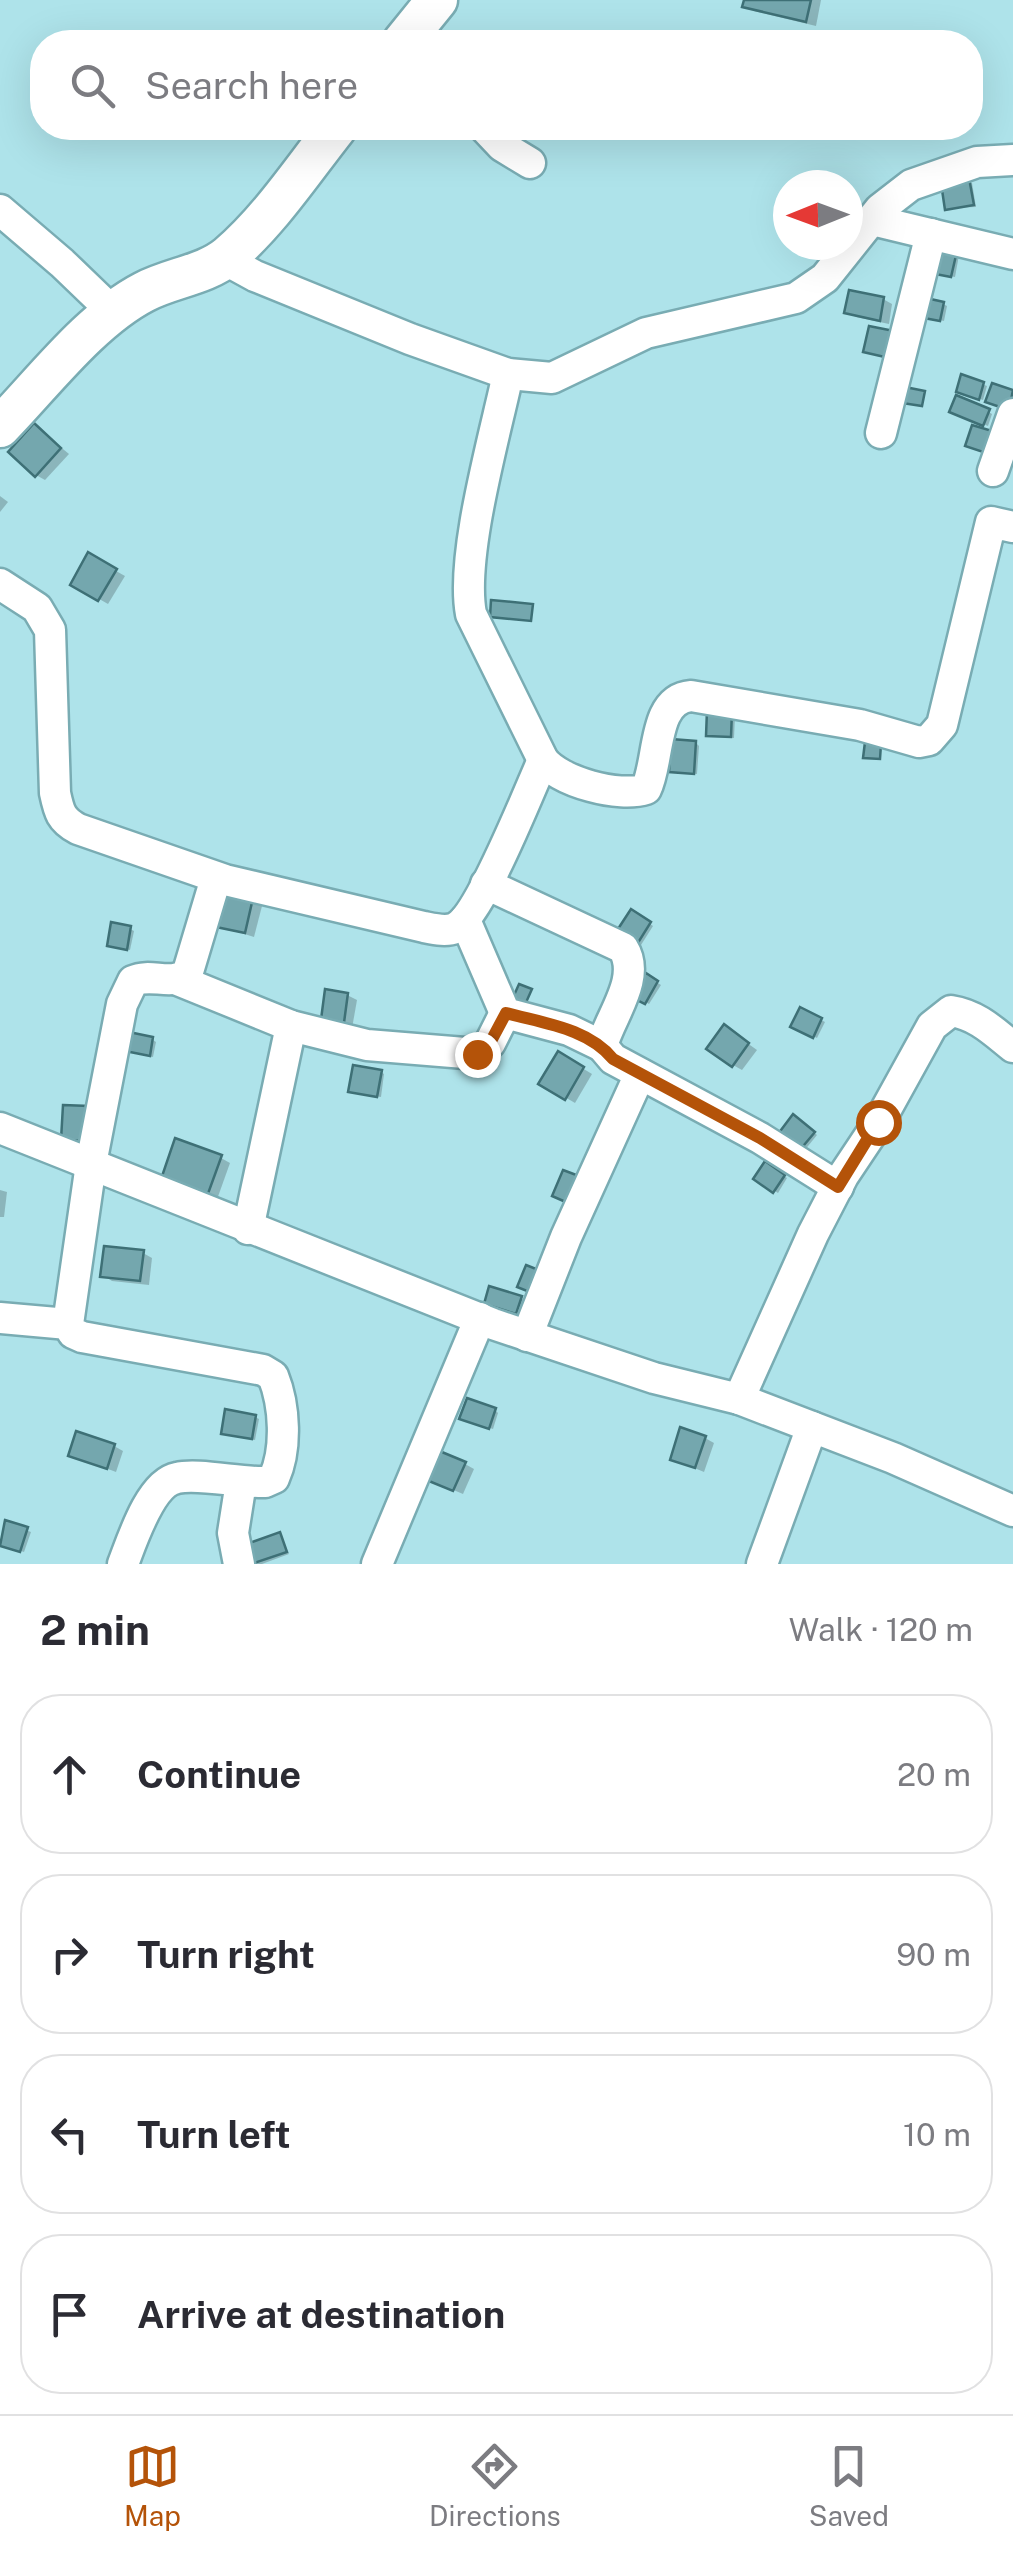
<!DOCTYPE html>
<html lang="en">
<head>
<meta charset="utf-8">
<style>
  :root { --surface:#fff; --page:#f2f2f3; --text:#2b2b33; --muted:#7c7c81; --line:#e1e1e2; --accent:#b45309 }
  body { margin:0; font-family:"Public Sans",sans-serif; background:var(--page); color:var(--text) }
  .compass { position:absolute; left:773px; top:170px; width:90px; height:90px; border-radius:50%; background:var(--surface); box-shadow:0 10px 40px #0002; rotate:269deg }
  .stop { position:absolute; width:30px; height:30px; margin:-22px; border:8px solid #b45309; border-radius:50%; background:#fff }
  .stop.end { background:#b45309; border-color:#fff; box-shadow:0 2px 10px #0008 }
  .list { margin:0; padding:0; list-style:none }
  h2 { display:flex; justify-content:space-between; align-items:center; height:130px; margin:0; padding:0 40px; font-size:42px }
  h2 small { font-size:32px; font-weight:400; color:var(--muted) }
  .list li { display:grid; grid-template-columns:65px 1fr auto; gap:30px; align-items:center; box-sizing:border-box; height:160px; margin:0 20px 20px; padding:0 20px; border:2px solid var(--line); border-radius:40px }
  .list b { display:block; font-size:38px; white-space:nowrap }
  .list em { font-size:32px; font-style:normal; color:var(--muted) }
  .icon { flex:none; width:55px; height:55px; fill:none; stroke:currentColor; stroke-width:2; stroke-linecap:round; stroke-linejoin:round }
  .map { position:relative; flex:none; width:1013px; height:1564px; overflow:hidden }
  .search { position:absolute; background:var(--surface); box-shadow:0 10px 40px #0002; left:30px; right:30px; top:30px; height:110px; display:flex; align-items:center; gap:25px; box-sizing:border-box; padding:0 35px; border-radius:40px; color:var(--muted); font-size:38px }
  .sheet { height:850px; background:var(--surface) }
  nav { display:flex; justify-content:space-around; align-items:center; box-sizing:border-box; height:140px; border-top:2px solid var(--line); background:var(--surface); font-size:28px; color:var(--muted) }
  nav a { display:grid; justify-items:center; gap:5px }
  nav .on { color:var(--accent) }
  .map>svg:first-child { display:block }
</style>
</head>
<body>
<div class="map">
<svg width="1013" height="1564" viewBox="0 0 1013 1564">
  <rect width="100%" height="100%" fill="#aee3ea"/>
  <!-- shadow -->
  <g fill="#0003">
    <polygon points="746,0 821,0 816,26 754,11 745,5"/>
    <polygon points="969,181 972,183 976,207 948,208"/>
    <polygon points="937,249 959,255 955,277 937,274"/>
    <polygon points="883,299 892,304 889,324 856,317 847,312"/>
    <polygon points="943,304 947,306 944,321 920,316"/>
    <polygon points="963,377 987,386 983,400 962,393"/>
    <polygon points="985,410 992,414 988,426 956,413"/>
    <polygon points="35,426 69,454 45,480 36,475"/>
    <polygon points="0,496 8,502 0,512"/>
    <polygon points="89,556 125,576 108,604 73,584"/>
    <polygon points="735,716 734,738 708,735"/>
    <polygon points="696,743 699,746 697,774 675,772"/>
    <polygon points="252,901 262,906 254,937 219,926"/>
    <polygon points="632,912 653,926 641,945 619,932"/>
    <polygon points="130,929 134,931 130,950 113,947"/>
    <polygon points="646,976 661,985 649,1004 635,996"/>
    <polygon points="347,995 357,1000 351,1034 322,1025"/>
    <polygon points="801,1010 825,1022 817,1038 793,1026"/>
    <polygon points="733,1033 757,1050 742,1070 733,1065"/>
    <polygon points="153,1040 156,1042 153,1057 126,1051"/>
    <polygon points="559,1054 592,1074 575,1103 541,1083"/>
    <polygon points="381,1072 384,1074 381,1097 355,1093"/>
    <polygon points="798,1120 817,1135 804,1151 782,1134"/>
    <polygon points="221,1158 230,1163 215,1205 171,1189"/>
    <polygon points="766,1165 787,1178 778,1193 757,1179"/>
    <polygon points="0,1190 7,1192 4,1217 0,1217"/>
    <polygon points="143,1253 152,1258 149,1285 112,1281 103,1275"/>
    <polygon points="521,1298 524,1300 520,1314 490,1305"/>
    <polygon points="495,1410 498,1413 493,1429 466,1420"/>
    <polygon points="255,1417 259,1419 255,1440 223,1433"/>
    <polygon points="705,1438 714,1443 704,1472 673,1459"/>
    <polygon points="114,1446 123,1451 116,1472 71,1455"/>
    <polygon points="465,1464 474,1469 463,1494 437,1483"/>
    <polygon points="6,1523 31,1532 24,1552 0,1544"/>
    <polygon points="279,1535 289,1554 262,1564 253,1564 247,1546"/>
  </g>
  <!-- building -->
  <g fill="#74a7ae" stroke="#3e7076" stroke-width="2.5">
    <polygon points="744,0 811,0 806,22 742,7"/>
    <polygon points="969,178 974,205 945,210 941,183"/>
    <polygon points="935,246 957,251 951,277 930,273"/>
    <polygon points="849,290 884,297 880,321 844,313"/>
    <polygon points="917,296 944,302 940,321 913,316"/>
    <polygon points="869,326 894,331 889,358 863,352"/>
    <polygon points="961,374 984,382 979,400 956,392"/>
    <polygon points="992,383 1013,390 1009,410 985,402"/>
    <polygon points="905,387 925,391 922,406 902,403"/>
    <polygon points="956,395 990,409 983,426 949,412"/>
    <polygon points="34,423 61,448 35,477 8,452"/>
    <polygon points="972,425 999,433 992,455 965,446"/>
    <polygon points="88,552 117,569 98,601 70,585"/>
    <polygon points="491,600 533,604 531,621 490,617"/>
    <polygon points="707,710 732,711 731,737 706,736"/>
    <polygon points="671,739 696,741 694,774 669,772"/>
    <polygon points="865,742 881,744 880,759 863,758"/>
    <polygon points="224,892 253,898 245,933 216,927"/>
    <polygon points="631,909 651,922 636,946 616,932"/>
    <polygon points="111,922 131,926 127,950 107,946"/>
    <polygon points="646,973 658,981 645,1004 631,997"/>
    <polygon points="519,984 532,989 524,1007 511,1002"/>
    <polygon points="325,989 348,993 343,1030 320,1027"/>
    <polygon points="800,1007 822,1018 813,1038 790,1027"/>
    <polygon points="724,1024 749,1043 732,1067 706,1049"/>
    <polygon points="124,1031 153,1037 150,1056 120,1050"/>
    <polygon points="558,1051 584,1067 565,1100 538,1084"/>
    <polygon points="353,1065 382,1070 377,1097 348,1092"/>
    <polygon points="63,1105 89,1106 88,1141 61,1140"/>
    <polygon points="793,1114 815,1132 799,1151 778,1134"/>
    <polygon points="175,1138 222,1155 205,1202 159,1185"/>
    <polygon points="765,1161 785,1175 773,1193 753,1179"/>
    <polygon points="563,1170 579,1176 568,1203 552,1196"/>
    <polygon points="104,1246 144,1250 140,1281 100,1277"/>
    <polygon points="526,1265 541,1271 532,1293 517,1287"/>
    <polygon points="489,1286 522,1296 516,1314 484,1304"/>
    <polygon points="467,1398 496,1408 489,1429 459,1419"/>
    <polygon points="225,1409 256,1415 252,1439 221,1434"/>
    <polygon points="680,1427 706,1436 695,1468 670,1460"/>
    <polygon points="76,1431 115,1444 107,1469 68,1456"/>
    <polygon points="437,1450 466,1462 453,1491 424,1479"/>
    <polygon points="5,1520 28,1527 20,1552 0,1546"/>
    <polygon points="280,1532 287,1552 251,1564 244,1545"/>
  </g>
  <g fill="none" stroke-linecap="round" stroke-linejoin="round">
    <defs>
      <g id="minor">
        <polyline points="485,128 502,146 530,163"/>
        <polyline points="0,210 62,263 114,313"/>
        <polyline points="872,220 1013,254"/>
        <polyline points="224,259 255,276 410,339 508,374 552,378 646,333 796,298 825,278 880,209 911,185 977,162 1013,160"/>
        <path d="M508,374C495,435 460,556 471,614L543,760C560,782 619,798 646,789C660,761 652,699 691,696L860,725L919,742L929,740L942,725L991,522L1013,527"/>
        <polyline points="881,433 931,234"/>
        <polyline points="993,471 1013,414"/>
        <path d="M0,584L37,608L50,630L55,793C59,812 61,820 78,829L225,880L424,927C434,929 446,932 455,928C480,916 529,791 543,760"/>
        <path d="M486,884L623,948C642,978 610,1016 602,1046L613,1059L760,1138L838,1187"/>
        <polyline points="465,920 505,1013 569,1030 602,1046"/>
        <polyline points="178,980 291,1026 367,1045 477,1054 490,1043 505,1013"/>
        <polyline points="0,1128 493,1324 654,1378 739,1399 893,1458 1013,1511"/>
        <polyline points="248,1229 291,1026"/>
        <polyline points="0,1318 68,1324"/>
        <polyline points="527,1336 566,1237 640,1074"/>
        <path d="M739,1399L813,1234L843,1176L879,1122L932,1026L951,1011C977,1015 993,1031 1013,1047"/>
        <path d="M123,1564C132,1541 150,1483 177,1478C198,1473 240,1483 265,1482L274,1478C287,1449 285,1406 273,1376L263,1370L82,1337L73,1333L68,1324L91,1164L122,1004L133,981C151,973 168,985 187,975L216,878"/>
        <polyline points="239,1564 233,1533 241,1482"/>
        <polyline points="377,1564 480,1318"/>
        <polyline points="762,1564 812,1427"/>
      </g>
      <g id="tertiary">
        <polyline points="403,42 437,0"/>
        <path d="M0,427C42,384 90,320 144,292C170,278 205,275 228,256C270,220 302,171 336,128"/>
      </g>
    </defs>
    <!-- minor casing -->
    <use href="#minor" stroke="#79acb3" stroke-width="35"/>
    <!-- tertiary casing -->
    <use href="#tertiary" stroke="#79acb3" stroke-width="45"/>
    <!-- minor -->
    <use href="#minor" stroke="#fff" stroke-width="30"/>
    <!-- tertiary -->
    <use href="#tertiary" stroke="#fff" stroke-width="40"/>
  </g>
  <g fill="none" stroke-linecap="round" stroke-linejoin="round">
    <!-- route -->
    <path stroke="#b45309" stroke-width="12" d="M477,1054L490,1043L506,1013C542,1023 588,1028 613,1059L760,1138L838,1187L878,1122"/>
  </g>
</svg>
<svg class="compass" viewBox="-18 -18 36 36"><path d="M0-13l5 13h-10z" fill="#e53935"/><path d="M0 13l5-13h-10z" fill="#7c7c81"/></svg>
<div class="stop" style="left:878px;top:1122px"></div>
<div class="stop end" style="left:477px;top:1054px"></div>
<div class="search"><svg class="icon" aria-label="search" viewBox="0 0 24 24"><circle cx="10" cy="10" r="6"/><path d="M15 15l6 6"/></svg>Search here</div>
</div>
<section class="sheet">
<h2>2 min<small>Walk · 120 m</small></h2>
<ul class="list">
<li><svg class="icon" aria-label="ahead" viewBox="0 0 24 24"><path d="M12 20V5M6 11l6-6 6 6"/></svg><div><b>Continue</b></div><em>20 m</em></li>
<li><svg class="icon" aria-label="right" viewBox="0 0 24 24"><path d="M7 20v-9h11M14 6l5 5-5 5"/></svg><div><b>Turn right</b></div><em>90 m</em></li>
<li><svg class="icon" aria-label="left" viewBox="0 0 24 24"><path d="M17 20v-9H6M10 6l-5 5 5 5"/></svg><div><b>Turn left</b></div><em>10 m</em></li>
<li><svg class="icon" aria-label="arrive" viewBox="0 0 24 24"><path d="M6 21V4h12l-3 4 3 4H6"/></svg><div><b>Arrive at destination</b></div></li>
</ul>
</section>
<nav>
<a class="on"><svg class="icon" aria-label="map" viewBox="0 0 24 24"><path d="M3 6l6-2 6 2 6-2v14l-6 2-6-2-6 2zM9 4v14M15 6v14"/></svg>Map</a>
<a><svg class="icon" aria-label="directions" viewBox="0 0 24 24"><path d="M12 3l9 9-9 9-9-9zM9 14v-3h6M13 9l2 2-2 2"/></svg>Directions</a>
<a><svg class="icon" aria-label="saved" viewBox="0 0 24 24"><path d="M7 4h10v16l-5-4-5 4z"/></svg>Saved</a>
</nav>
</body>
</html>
